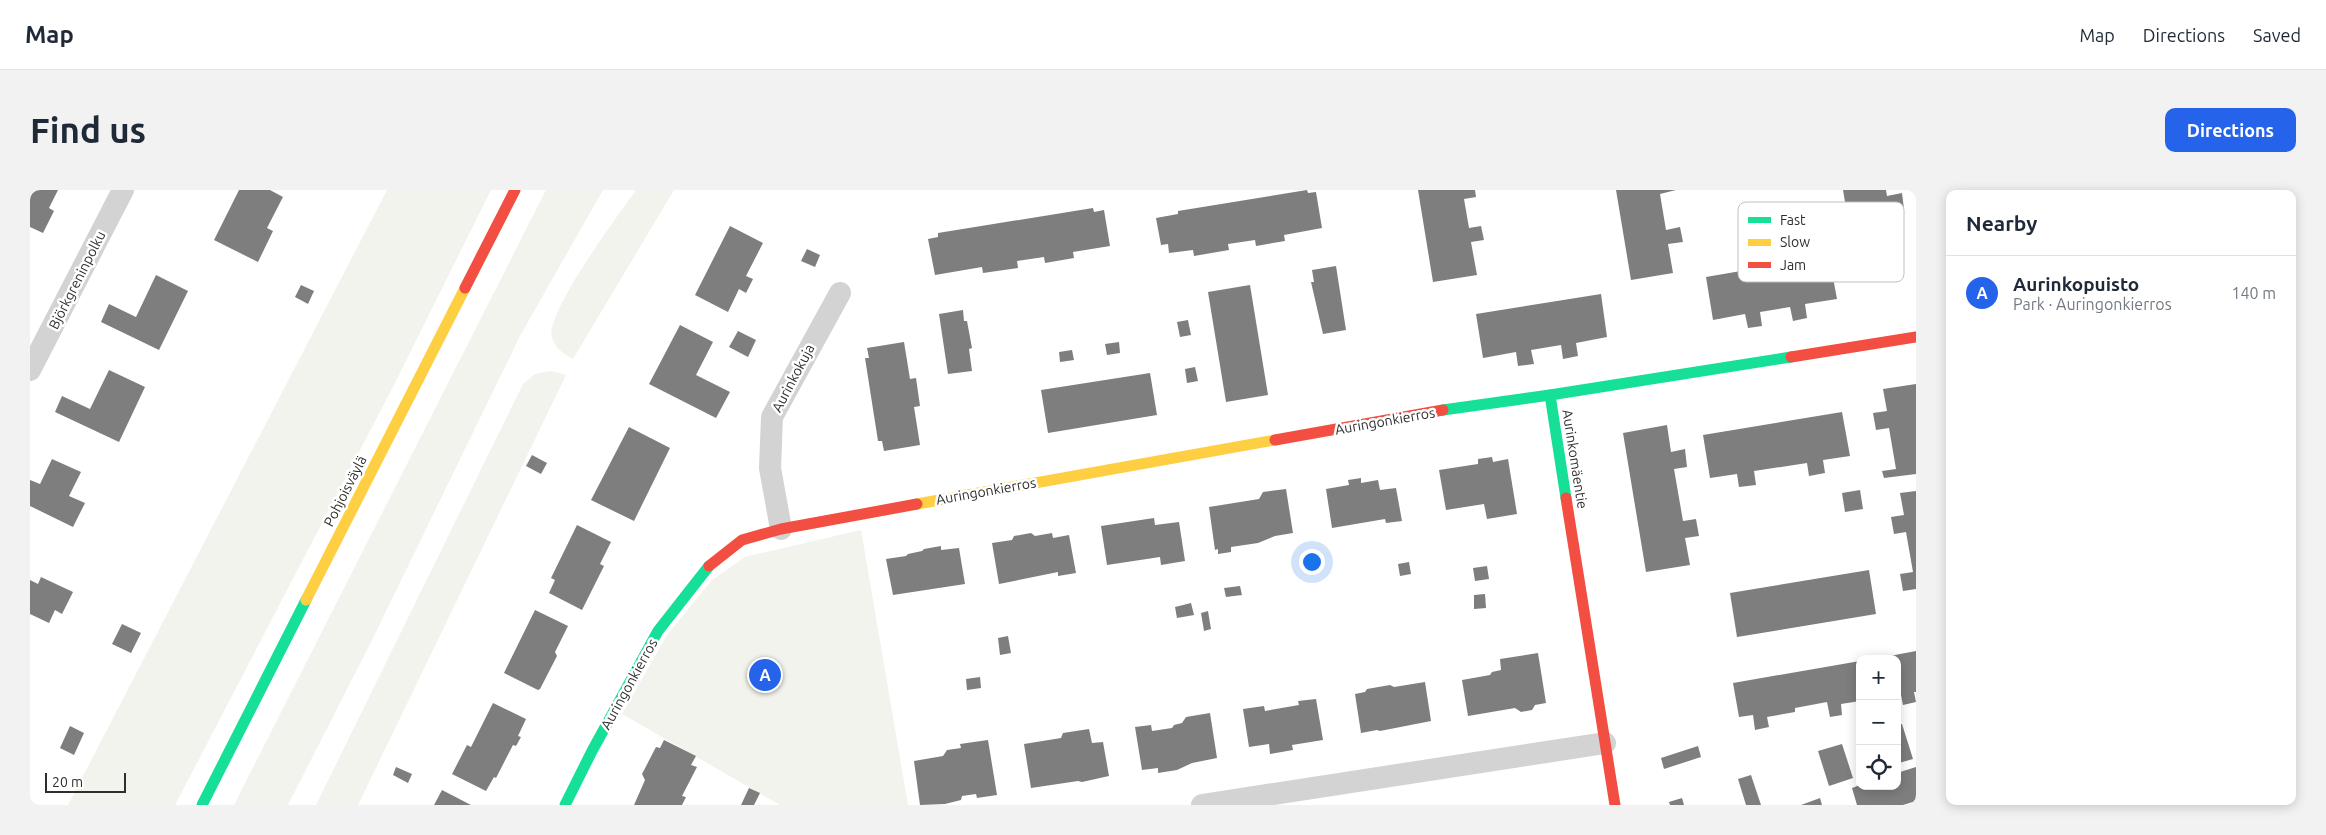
<!DOCTYPE html>
<meta charset="utf-8">
<style>
:root{--surface:#fff;--page:#f2f2f3;--text:#1f2937;--muted:#747a83;--line:#e0e1e3;--accent:#2563eb}
body{margin:0;font-family:Ubuntu,sans-serif;background:var(--page);color:var(--text)}
.controls{position:absolute;right:15px;bottom:15px;display:grid;overflow:hidden;border-radius:10px;box-shadow:0 2px 12px #0003}
.controls button{width:45px;height:45px;display:grid;place-items:center;padding:0;border:0;border-bottom:1px solid var(--line);background:var(--surface);color:var(--text);font:25px sans-serif}
.scale{position:absolute;left:15px;bottom:12px;width:81px;box-sizing:border-box;padding-left:5px;border:2px solid #2e2e2e;border-top:0;font-size:14px;line-height:18px;white-space:nowrap;color:#2e2e2e;-webkit-text-stroke:4px #fff;paint-order:stroke}
.you{position:absolute;left:1281px;top:371px;width:18px;height:18px;margin:-12px;border:4px solid #fff;border-radius:50%;background:#1a73e8;box-shadow:0 0 0 8px #1a73e833}
.badge{display:grid;place-items:center;width:32px;height:32px;border-radius:50%;background:var(--accent);color:#fff;font-size:16px;font-weight:700}
.pin{position:absolute;translate:-50% -50%;border:2px solid #fff;box-shadow:0 1px 5px #0006}
.list{margin:0;padding:0;list-style:none}
h2{display:flex;justify-content:space-between;align-items:center;height:65px;margin:0;padding:0 20px;font-size:21px}
h2 small{font-size:16px;font-weight:400;color:var(--muted)}
.list li{display:grid;grid-template-columns:32px 1fr auto;gap:15px;align-items:center;box-sizing:border-box;height:75px;padding:0 20px;border-top:1px solid var(--line)}
.list b{display:block;font-size:19px;white-space:nowrap}
.list p{margin:0;font-size:16px;white-space:nowrap;color:var(--muted)}
.list em{font-size:16px;font-style:normal;color:var(--muted)}
.icon{flex:none;width:28px;height:28px;fill:none;stroke:currentColor;stroke-width:2;stroke-linecap:round;stroke-linejoin:round}
.map{position:relative;flex:none;width:1886px;height:615px;overflow:hidden;border-radius:10px}
header{display:flex;align-items:center;gap:30px;box-sizing:border-box;height:70px;padding:0 25px;background:var(--surface);border-bottom:1px solid var(--line)}
header strong{font-size:24px}
nav{display:flex;gap:28px;margin-inline-start:auto;font-size:18px}
.intro{display:flex;align-items:center;justify-content:space-between;box-sizing:border-box;height:120px;padding:0 30px}
h1{margin:0;font-size:35px}
.button{padding:12px 22px;border-radius:10px;background:var(--accent);color:#fff;font-size:18px;font-weight:700}
main{display:flex;gap:30px;padding:0 30px}
aside{flex:1;background:var(--surface);border-radius:10px;box-shadow:0 2px 12px #0003}
.map>svg:first-child{display:block}
.green{fill:#f1f3ec}
.building{fill:#7e7e7e}
.lines{fill:none;stroke-linecap:round;stroke-linejoin:round}
.street{stroke:#d3d3d3;stroke-width:22}
.fast{stroke:#16e098;stroke-width:11}
.slow{stroke:#ffcf43;stroke-width:11}
.jam{stroke:#f24e42;stroke-width:11}
.labels{text-anchor:middle;dominant-baseline:central;stroke-width:5;stroke-linejoin:round;paint-order:stroke}
.street-label{font-size:14px;fill:#2e2e2e;stroke:#fff}
.key{fill:#fff;stroke:#c0c0c0;stroke-width:1}
.key-label{font-size:14px;fill:#2e2e2e}
</style>
<header>
<strong>Map</strong>
<nav><a>Map</a><a>Directions</a><a>Saved</a></nav>
</header>
<div class="intro"><h1>Find us</h1><a class="button">Directions</a></div>
<main>
<div class="map">
<svg width="1886" height="615" viewBox="0 0 1886 615">
<rect width="100%" height="100%" fill="#fff"/>
<g class="green">
<path d="M 357,0 L 461,0 L 364,195 L 145,615 L 38,615 Z"/>
<path d="M 516,0 L 573,0 L 490,146 L 341,452 L 258,615 L 204,615 Z"/>
<path d="M 606,0 L 644,0 L 543,169 C 534,164 526,159 522,148 C 514,124 590,23 606,0 Z"/>
<path d="M 521,181 L 536,185 L 328,615 L 286,615 L 493,194 L 505,184 Z"/>
<path d="M 831,340 L 878,615 L 750,615 L 592,524 L 637,445 L 682,390 L 715,367 Z"/>
</g>
<g class="building">
<path d="M 0,0 L 28,0 L 19,18 L 24,21 L 13,43 L 0,37 Z"/>
<path d="M 209,0 L 240,0 L 253,7 L 237,38 L 243,41 L 228,72 L 184,50 Z"/>
<path d="M 1277,0 L 1278,3 L 1286,2 L 1292,38 L 1254,45 L 1255,51 L 1226,56 L 1225,50 L 1198,54 L 1199,60 L 1164,66 L 1163,60 L 1139,63 L 1138,54 L 1131,55 L 1126,28 L 1148,24 L 1148,21 Z"/>
<path d="M 1388,0 L 1445,0 L 1446,7 L 1434,9 L 1439,38 L 1451,36 L 1454,50 L 1441,52 L 1447,85 L 1403,92 Z"/>
<path d="M 1586,0 L 1646,0 L 1630,4 L 1636,40 L 1650,37 L 1653,52 L 1638,54 L 1643,83 L 1601,90 Z"/>
<path d="M 1813,0 L 1856,0 L 1857,6 L 1872,3 L 1874,19 L 1860,21 L 1865,53 L 1823,60 Z"/>
<path d="M 1063,18 L 1064,22 L 1074,20 L 1080,56 L 1043,62 L 1044,68 L 1015,73 L 1014,67 L 987,71 L 988,78 L 953,83 L 952,77 L 905,85 L 898,49 L 908,47 L 908,43 Z"/>
<path d="M 700,36 L 733,53 L 716,86 L 723,89 L 716,103 L 709,99 L 698,122 L 665,105 Z"/>
<path d="M 777,59 L 790,65 L 785,77 L 771,71 Z"/>
<path d="M 1799,66 L 1807,109 L 1775,114 L 1777,128 L 1763,131 L 1760,117 L 1730,122 L 1732,136 L 1718,138 L 1715,124 L 1683,130 L 1676,87 Z"/>
<path d="M 1306,76 L 1316,140 L 1293,144 L 1281,92 L 1284,92 L 1282,80 Z"/>
<path d="M 126,85 L 158,101 L 129,160 L 71,132 L 79,114 L 106,127 Z"/>
<path d="M 271,95 L 284,101 L 278,114 L 265,107 Z"/>
<path d="M 1220,95 L 1238,205 L 1196,212 L 1178,102 Z"/>
<path d="M 1571,104 L 1577,147 L 1546,153 L 1548,166 L 1533,169 L 1531,155 L 1501,160 L 1504,174 L 1488,176 L 1486,162 L 1453,168 L 1446,124 Z"/>
<path d="M 933,120 L 934,131 L 937,131 L 942,158 L 939,159 L 942,181 L 918,184 L 909,124 Z"/>
<path d="M 1158,130 L 1161,145 L 1150,147 L 1147,132 Z"/>
<path d="M 650,135 L 683,152 L 666,185 L 700,202 L 686,228 L 619,194 Z"/>
<path d="M 708,141 L 726,150 L 718,167 L 699,157 Z"/>
<path d="M 874,152 L 880,189 L 886,188 L 890,216 L 884,217 L 890,255 L 854,261 L 852,251 L 848,251 L 835,168 L 839,168 L 837,158 Z"/>
<path d="M 1089,152 L 1090,163 L 1077,165 L 1075,154 Z"/>
<path d="M 1042,160 L 1044,170 L 1030,172 L 1029,162 Z"/>
<path d="M 1165,177 L 1168,191 L 1157,193 L 1155,179 Z"/>
<path d="M 79,180 L 115,197 L 89,252 L 25,222 L 32,206 L 60,219 Z"/>
<path d="M 1120,183 L 1127,225 L 1018,243 L 1011,200 Z"/>
<path d="M 1886,194 L 1886,284 L 1854,288 L 1852,281 L 1866,279 L 1859,238 L 1846,240 L 1843,223 L 1857,221 L 1853,199 Z"/>
<path d="M 1812,222 L 1820,266 L 1793,270 L 1795,283 L 1779,286 L 1777,273 L 1724,281 L 1726,295 L 1709,297 L 1707,284 L 1680,288 L 1673,245 Z"/>
<path d="M 1637,235 L 1641,262 L 1655,259 L 1657,277 L 1644,279 L 1653,331 L 1666,329 L 1669,346 L 1655,348 L 1660,375 L 1616,382 L 1593,243 Z"/>
<path d="M 599,237 L 640,258 L 604,331 L 561,310 Z"/>
<path d="M 502,265 L 517,273 L 511,284 L 496,276 Z"/>
<path d="M 1462,267 L 1463,272 L 1478,269 L 1487,324 L 1457,329 L 1454,314 L 1416,320 L 1409,280 L 1448,274 L 1448,269 Z"/>
<path d="M 22,269 L 51,282 L 39,306 L 55,313 L 43,337 L 0,316 L 0,290 L 10,294 Z"/>
<path d="M 1331,288 L 1331,293 L 1348,290 L 1350,300 L 1366,298 L 1372,331 L 1356,333 L 1355,329 L 1302,338 L 1296,299 L 1319,295 L 1318,290 Z"/>
<path d="M 1256,299 L 1263,343 L 1245,346 L 1228,353 L 1201,357 L 1201,362 L 1188,364 L 1188,359 L 1185,360 L 1179,317 L 1229,309 L 1233,302 Z"/>
<path d="M 1830,300 L 1833,319 L 1815,322 L 1812,303 Z"/>
<path d="M 1886,301 L 1886,399 L 1873,401 L 1870,384 L 1883,382 L 1876,342 L 1864,344 L 1861,327 L 1874,325 L 1870,303 Z"/>
<path d="M 1124,328 L 1125,335 L 1149,332 L 1155,371 L 1131,375 L 1130,367 L 1077,375 L 1071,336 Z"/>
<path d="M 547,335 L 581,352 L 570,374 L 574,376 L 552,420 L 519,403 L 525,390 L 521,388 Z"/>
<path d="M 1001,343 L 1005,346 L 1022,343 L 1023,348 L 1039,345 L 1046,383 L 1028,386 L 1028,382 L 969,394 L 962,353 L 982,350 L 984,346 Z"/>
<path d="M 911,356 L 911,360 L 929,358 L 935,394 L 863,405 L 856,369 L 876,366 L 878,364 L 892,361 L 894,359 Z"/>
<path d="M 1379,372 L 1381,384 L 1370,386 L 1368,374 Z"/>
<path d="M 1457,376 L 1459,389 L 1445,391 L 1443,378 Z"/>
<path d="M 1839,380 L 1846,424 L 1707,447 L 1700,403 Z"/>
<path d="M 11,387 L 43,402 L 32,424 L 25,420 L 19,433 L 0,424 L 0,390 L 8,394 Z"/>
<path d="M 1210,396 L 1212,405 L 1196,407 L 1194,398 Z"/>
<path d="M 1455,404 L 1456,418 L 1444,419 L 1444,405 Z"/>
<path d="M 1161,413 L 1164,425 L 1147,428 L 1145,417 Z"/>
<path d="M 505,420 L 538,436 L 525,462 L 527,466 L 510,499 L 508,500 L 474,483 Z"/>
<path d="M 1178,421 L 1181,439 L 1174,441 L 1171,423 Z"/>
<path d="M 92,434 L 111,443 L 101,463 L 82,454 Z"/>
<path d="M 978,446 L 981,463 L 970,465 L 968,448 Z"/>
<path d="M 1886,461 L 1886,502 L 1884,502 L 1886,512 L 1873,515 L 1870,500 L 1867,500 L 1867,469 L 1849,468 Z"/>
<path d="M 1508,463 L 1516,513 L 1505,515 L 1502,520 L 1491,522 L 1485,518 L 1438,526 L 1432,490 L 1460,485 L 1462,482 L 1471,480 L 1470,469 Z"/>
<path d="M 1830,471 L 1830,511 L 1811,514 L 1812,525 L 1800,527 L 1797,512 L 1765,518 L 1765,522 L 1737,527 L 1739,537 L 1725,540 L 1723,525 L 1709,527 L 1703,493 Z"/>
<path d="M 950,487 L 951,498 L 937,500 L 936,489 Z"/>
<path d="M 1395,492 L 1401,531 L 1350,541 L 1347,540 L 1331,543 L 1325,504 L 1335,502 L 1337,499 L 1360,495 L 1364,497 Z"/>
<path d="M 1286,509 L 1293,550 L 1262,555 L 1263,560 L 1240,564 L 1239,554 L 1219,557 L 1213,519 L 1234,516 L 1235,521 L 1269,515 L 1268,511 Z"/>
<path d="M 463,513 L 496,529 L 488,546 L 491,547 L 486,556 L 483,555 L 466,588 L 464,587 L 456,601 L 422,584 L 437,555 L 441,557 Z"/>
<path d="M 1180,523 L 1187,568 L 1162,573 L 1147,580 L 1128,583 L 1128,578 L 1112,580 L 1105,537 L 1121,535 L 1122,541 L 1142,538 L 1144,535 L 1152,533 L 1156,527 Z"/>
<path d="M 1872,534 L 1883,569 L 1869,573 L 1867,535 Z"/>
<path d="M 40,536 L 54,543 L 44,565 L 30,558 Z"/>
<path d="M 1059,539 L 1062,553 L 1073,552 L 1079,586 L 1052,592 L 1048,591 L 1001,598 L 994,554 L 1031,548 L 1033,543 Z"/>
<path d="M 634,550 L 666,566 L 661,575 L 667,577 L 652,606 L 656,607 L 652,615 L 604,615 L 615,590 L 612,584 L 626,557 L 630,558 Z"/>
<path d="M 958,550 L 967,605 L 947,608 L 946,604 L 932,606 L 931,610 L 915,614 L 890,615 L 884,571 L 913,566 L 917,560 L 931,558 L 930,554 Z"/>
<path d="M 1812,554 L 1823,588 L 1799,596 L 1788,561 Z"/>
<path d="M 1668,556 L 1671,567 L 1634,579 L 1631,568 Z"/>
<path d="M 366,577 L 382,584 L 378,593 L 363,585 Z"/>
<path d="M 1886,577 L 1886,611 L 1873,615 L 1827,615 L 1822,598 L 1830,595 L 1867,596 L 1867,583 Z"/>
<path d="M 1721,585 L 1731,615 L 1716,615 L 1708,589 Z"/>
<path d="M 719,598 L 730,603 L 724,615 L 711,615 Z"/>
<path d="M 412,600 L 441,615 L 404,615 Z"/>
<path d="M 1652,608 L 1654,615 L 1640,615 L 1639,612 Z"/>
<path d="M 1790,608 L 1792,615 L 1771,615 Z"/>
</g>
<g class="lines">
<g class="street">
<path d="M 0,180 L 93,0"/>
<path d="M 751,339 L 740,278 L 742,227 L 810,103"/>
<path d="M 1172,615 L 1575,553"/>
</g>
<g class="fast">
<path d="M 1413,220 L 1520,205"/>
<path d="M 1536,308 L 1520,205 L 1761,167"/>
<path d="M 172,615 L 276,410"/>
<path d="M 535,615 L 562,561 L 628,441 L 679,376"/>
</g>
<g class="slow">
<path d="M 887,314 L 1245,250"/>
<path d="M 276,410 L 435,98"/>
</g>
<g class="jam">
<path d="M 435,98 L 485,0"/>
<path d="M 1761,167 L 1886,147"/>
<path d="M 1245,250 L 1413,220"/>
<path d="M 1536,308 L 1585,615"/>
<path d="M 679,376 L 712,350 L 751,339 L 887,314"/>
</g>
</g>
<g class="labels">
<g class="street-label">
<text transform="translate(47 90) rotate(-63)">Björkgreninpolku</text>
<text transform="translate(763 188) rotate(-62)">Aurinkokuja</text>
<text transform="translate(1355 231) rotate(-10)">Auringonkierros</text>
<text transform="translate(1545 269) rotate(81)">Aurinkomäentie</text>
<text transform="translate(315 301) rotate(-63)">Pohjoisväylä</text>
<text transform="translate(956 301) rotate(-10)">Auringonkierros</text>
<text transform="translate(599 494) rotate(-61)">Auringonkierros</text>
</g>
</g>
<rect x="1708" y="12" width="166" height="80" rx="8" class="key"/>
<rect x="1718" y="27" width="23" height="6" fill="#16e098"/>
<rect x="1718" y="49" width="23" height="7" fill="#ffcf43"/>
<rect x="1718" y="72" width="23" height="6" fill="#f24e42"/>
<g class="key-label">
<text x="1750" y="35">Fast</text>
<text x="1750" y="57">Slow</text>
<text x="1750" y="80">Jam</text>
</g>
</svg>
<div class="controls">
<button>+</button>
<button>−</button>
<button><svg class="icon" aria-label="locate" viewBox="0 0 24 24"><circle cx="12" cy="12" r="6"/><path d="M12 2v4M12 18v4M2 12h4M18 12h4"/></svg></button>
</div>
<div class="scale">20 m</div>
<div class="you"></div>
<div class="pin badge" style="left:735px;top:485px">A</div>
</div>
<aside>
<h2>Nearby<small></small></h2>
<ul class="list">
<li><span class="badge">A</span><div><b>Aurinkopuisto</b><p>Park · Auringonkierros</p></div><em>140 m</em></li>
</ul>
</aside>
</main>
